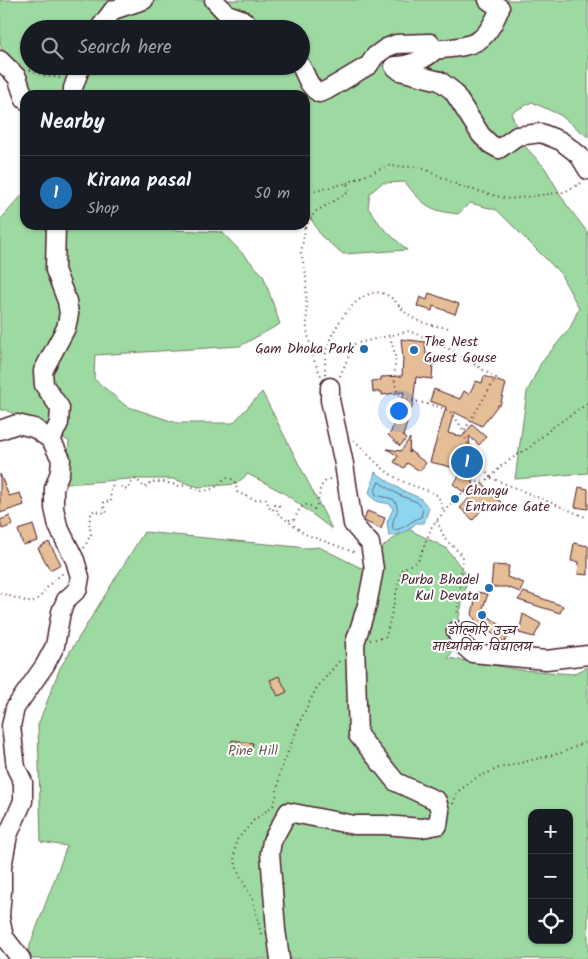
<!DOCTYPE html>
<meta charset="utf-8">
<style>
:root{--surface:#171b24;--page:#20242c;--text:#f1f3f6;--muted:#9ea1a6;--line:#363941;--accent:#1f6fb2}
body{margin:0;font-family:Kalam,"Playpen Sans Deva",sans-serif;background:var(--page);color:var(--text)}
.controls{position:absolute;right:15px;bottom:15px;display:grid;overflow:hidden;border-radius:10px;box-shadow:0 1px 4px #0004}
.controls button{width:45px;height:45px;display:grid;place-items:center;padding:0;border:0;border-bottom:1px solid var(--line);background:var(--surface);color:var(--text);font:25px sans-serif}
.you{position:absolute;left:398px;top:410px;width:18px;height:18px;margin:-12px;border:4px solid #fff;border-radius:50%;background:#1a73e8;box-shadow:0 0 0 8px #1a73e833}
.badge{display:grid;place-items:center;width:32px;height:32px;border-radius:50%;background:var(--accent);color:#fff;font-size:16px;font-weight:700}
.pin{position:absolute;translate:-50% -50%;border:2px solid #fff;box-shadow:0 1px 5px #0006}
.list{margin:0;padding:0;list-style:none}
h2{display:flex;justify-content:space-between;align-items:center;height:65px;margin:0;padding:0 20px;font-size:21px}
h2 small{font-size:16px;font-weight:400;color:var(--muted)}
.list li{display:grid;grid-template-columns:32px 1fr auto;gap:15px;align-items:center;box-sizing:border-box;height:75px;padding:0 20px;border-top:1px solid var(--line)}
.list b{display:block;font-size:19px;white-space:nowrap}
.list p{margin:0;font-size:16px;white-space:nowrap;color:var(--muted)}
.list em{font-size:16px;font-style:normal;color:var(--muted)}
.icon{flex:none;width:28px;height:28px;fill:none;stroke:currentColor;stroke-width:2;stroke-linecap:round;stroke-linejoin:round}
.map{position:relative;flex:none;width:588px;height:959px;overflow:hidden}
.search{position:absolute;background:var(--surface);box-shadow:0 1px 4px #0004;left:20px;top:20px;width:290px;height:55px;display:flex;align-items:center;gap:12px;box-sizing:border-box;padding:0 18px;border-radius:28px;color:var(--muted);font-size:19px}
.panel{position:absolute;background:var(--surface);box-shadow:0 1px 4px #0004;left:20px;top:90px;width:290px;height:140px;border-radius:15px}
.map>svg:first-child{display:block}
.green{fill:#9ddaa1;stroke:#747c66;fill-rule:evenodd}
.water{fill:#8ed5f0;stroke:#738ca1}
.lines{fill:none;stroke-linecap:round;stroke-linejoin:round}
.shore{stroke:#65687a;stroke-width:1}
.building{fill:#e5bd96;stroke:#4a1f2b}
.minor-casing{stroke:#4a1f2b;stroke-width:21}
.path{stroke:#4a1f2b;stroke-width:2;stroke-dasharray:1 4;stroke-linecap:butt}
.minor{stroke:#fff;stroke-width:18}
.poi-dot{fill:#1f6fb2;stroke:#fff;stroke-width:2}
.labels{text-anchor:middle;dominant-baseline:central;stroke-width:4;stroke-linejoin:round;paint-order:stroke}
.poi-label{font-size:14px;fill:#4a1f2b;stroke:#fff;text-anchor:start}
.park-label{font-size:14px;fill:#63574e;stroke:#fff}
</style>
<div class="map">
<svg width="588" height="959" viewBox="0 0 588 959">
<rect width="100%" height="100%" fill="#fff"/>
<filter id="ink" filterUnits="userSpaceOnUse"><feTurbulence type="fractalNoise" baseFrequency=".02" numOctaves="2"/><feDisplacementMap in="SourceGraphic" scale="10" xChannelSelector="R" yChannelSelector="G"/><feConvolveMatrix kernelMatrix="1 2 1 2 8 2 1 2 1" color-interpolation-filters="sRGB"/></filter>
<g filter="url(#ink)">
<g class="green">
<path d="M 0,0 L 588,0 L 588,137 L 560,115 L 532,102 L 511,113 L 522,143 L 545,168 L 566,204 L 588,233 L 588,473 L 515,479 L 527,392 L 541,363 L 570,328 L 579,308 L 560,273 L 497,210 L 470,203 L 458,214 C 429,211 422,204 405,182 L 382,183 L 370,193 L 368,208 L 382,227 L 407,250 L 343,254 L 321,236 L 305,208 L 305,95 L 25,95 L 17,77 L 2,51 L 0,42 ZM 29,29 L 301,29 L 301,66 L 29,66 Z"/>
<path d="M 23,194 L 25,194 L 25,225 L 173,225 L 174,230 L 222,232 L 263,275 L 280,324 L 240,346 L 95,355 L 94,379 L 126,406 L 177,423 L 233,423 L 262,392 L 332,529 L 284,493 L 248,474 L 236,484 L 199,487 L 173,479 L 129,479 L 67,484 L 69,441 L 6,410 L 0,410 L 0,220 Z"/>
<path d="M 408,529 L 446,548 L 468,576 L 456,631 L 459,642 L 448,658 L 522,670 L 573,674 L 588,667 L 588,959 L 32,959 L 28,951 L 67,846 L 41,842 L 38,725 L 60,668 L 144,532 L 308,548 L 319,547 L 361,568 L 387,543 ZM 532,813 L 569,813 L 569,940 L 532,940 Z"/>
</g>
<path class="water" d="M 375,472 L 401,490 L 420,498 L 429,508 L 424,523 L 416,523 C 409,532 399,535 389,536 L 387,522 L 393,509 L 390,504 C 381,502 374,503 369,493 Z"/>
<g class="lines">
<path class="shore" d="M 379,482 L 399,495 L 417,502 L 423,509 L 421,517 C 411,520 404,530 393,530 C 390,515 404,513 393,499 L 376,495 L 375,492 Z"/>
</g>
<g class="building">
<path d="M 429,293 L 459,304 L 455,314 L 433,306 L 432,311 L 417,306 L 420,297 L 427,300 Z"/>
<path d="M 401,339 L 425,342 L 427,364 L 433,364 L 432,379 L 416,377 L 413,404 L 403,436 L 406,439 L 400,446 L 388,435 L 391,432 L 404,392 L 382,395 L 382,392 L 373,392 L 372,381 L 381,380 L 381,377 L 402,376 L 403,359 Z"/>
<path d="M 484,376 L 506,384 L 500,405 L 498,405 L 482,426 L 454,412 L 448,433 L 462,437 L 472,425 L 486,437 L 479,445 L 469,436 L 474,493 L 482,483 L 494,494 L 493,496 L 501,502 L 495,510 L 487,503 L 473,520 L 460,508 L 470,497 L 453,484 L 464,470 L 430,462 L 446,407 L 430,401 L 434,389 L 460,399 L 464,391 L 469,394 L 476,381 L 482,383 Z"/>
<path d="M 410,438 L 409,453 L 410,451 L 426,463 L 420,471 L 407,463 L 404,468 L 394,462 L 398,456 L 387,449 L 401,451 Z"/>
<path d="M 0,474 L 9,496 L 20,493 L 24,505 L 0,513 Z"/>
<path d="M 579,487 L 588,489 L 588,509 L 575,507 Z"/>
<path d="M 367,511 L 385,518 L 381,529 L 364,521 Z"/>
<path d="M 10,516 L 13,525 L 2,529 L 0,520 Z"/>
<path d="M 33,525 L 38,541 L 23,545 L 18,530 Z"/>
<path d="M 49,542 L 61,564 L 50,570 L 38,548 Z"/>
<path d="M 574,543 L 588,546 L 588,575 L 578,574 L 579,562 L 571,561 Z"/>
<path d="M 493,565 L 509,566 L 507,577 L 524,583 L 520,592 L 507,587 L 491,587 Z"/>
<path d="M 477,592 L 488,594 L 482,611 L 511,634 L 504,642 L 476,622 L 472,614 Z"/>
<path d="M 524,592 L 563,606 L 560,613 L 518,600 Z"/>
<path d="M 523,614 L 541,624 L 534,637 L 519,633 Z"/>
<path d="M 279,676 L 287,692 L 278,696 L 270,680 Z"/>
<path d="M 232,740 L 253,743 L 250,756 L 230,753 Z"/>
</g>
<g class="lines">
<g class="minor-casing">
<g id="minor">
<path d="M 214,0 L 227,14 L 241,19 L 254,29"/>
<path d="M 99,29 L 113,10 L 144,0"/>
<path d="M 435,50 C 474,45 484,47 500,8 L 488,0"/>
<path d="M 0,60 L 17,77 L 25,100"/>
<path d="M 301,66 C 307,77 308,86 319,93 L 327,90 L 369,65 L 375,56 L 386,48 L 396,44 L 430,43 L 435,50 C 425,60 409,66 394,66 L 400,71 L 440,81 L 453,91 L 481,135 L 490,144 L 499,149 L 517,136 L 541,133 L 561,141 L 579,155 L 588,170"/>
<path d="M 73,95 L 73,88 L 81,66"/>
<path d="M 0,430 L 17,424 L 34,428 L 51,440 L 61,459 L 60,472 L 54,488 L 54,508 L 58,526 L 75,560 L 80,577 L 78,589 L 66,600 L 61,612 L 55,646 L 45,665 L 15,708 L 11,726 L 16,768 L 23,782 L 23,801 L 8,835 L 2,867 L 2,891 L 0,916"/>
<path d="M 51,440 L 59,423 L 60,408 L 44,385 L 43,371 L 66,328 L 69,314 L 67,301 L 55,270 L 56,225"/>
<path d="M 456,631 L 462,644 L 472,653 L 546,660 L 588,655"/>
<path d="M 0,918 L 4,937 L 21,959"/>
<path d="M 280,959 L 276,930 L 270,853 L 272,841 L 288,812 L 354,825 L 384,825 L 422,828 L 438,825 L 440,811 L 437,801 L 396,782 L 358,735 L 355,643 L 367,605 L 374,569 L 370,543 L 364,537 L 353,524 L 344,464 L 330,400 L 330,387"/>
</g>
</g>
<g class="path">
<path d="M 30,70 L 46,76 L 62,78"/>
<path d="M 347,183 L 388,166 L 420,167 L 462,187 L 509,199 L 564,192 L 581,183"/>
<path d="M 300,225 L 305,229 L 301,253 L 306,274 L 307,330 L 313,358 L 321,376"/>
<path d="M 305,228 L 315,212 L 349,192 L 347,183 L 312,192 L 305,187"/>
<path d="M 390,336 C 391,342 394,349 395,356 C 396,370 391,387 402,398 L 440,407 L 452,413 L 464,431"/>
<path d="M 325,374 C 325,367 325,359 326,351 C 331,330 359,284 385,294 C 394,298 399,306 405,312 C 416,323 434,326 449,328"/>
<path d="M 340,376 L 354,344 L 409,331 L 440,344 L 463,357 L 496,378 L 464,431 L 466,441 L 491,478"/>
<path d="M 354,440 C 369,455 383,472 402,481 C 413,487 427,489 438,496 L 444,512"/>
<path d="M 491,478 L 588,518"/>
<path d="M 289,520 L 294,520 L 300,508 L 308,504 L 314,509 C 323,499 314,484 332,478"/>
<path d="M 437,521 L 445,539 L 463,556 L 457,616"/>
<path d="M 84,548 L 91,534 L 89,522 L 92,511 L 107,513 L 104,507 L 104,501 L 111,502 L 110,490 L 113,485 L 121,487 L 127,490 L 132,482 L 136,479 L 145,488 L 151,482 L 165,482 L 179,486 L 189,485 L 200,491 L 210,490 L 216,487 L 225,478 L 231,478 L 236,484 L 237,492 L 254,500 L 266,499 L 270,509 L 273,510 L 274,505 L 277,504 L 279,506 L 276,512 L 305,534 L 356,553"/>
<path d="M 0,593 L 32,603 L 40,597 L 50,584 L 64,572"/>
<path d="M 370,640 L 386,637 L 402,569 L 418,561 L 432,526 L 455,499 L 476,483 L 491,478 L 502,465 L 530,447 L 553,427 L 588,403"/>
<path d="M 453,804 L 457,792 L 476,778 L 499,768 L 561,753 L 588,741"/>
<path d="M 261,934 L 253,900 L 239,874 L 234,858 L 236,841 L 254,820 L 273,806 L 276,798 L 280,772 L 301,719 L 316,689 L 340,660"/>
</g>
<use href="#minor" class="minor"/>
</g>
</g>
<g class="poi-dot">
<circle cx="364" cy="349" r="5"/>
<circle cx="414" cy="350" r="5"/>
<circle cx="455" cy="499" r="5"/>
<circle cx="489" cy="588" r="5"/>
<circle cx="482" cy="615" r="5"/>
</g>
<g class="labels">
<g class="poi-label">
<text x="424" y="342">The Nest<tspan x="424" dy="16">Guest Gouse</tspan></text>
<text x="354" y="349" text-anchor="end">Gam Dhoka Park</text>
<text x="465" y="491">Changu<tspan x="465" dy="16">Entrance Gate</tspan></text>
<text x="479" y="580" text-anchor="end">Purba Bhadel<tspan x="479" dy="16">Kul Devata</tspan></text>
<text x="482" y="631" text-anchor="middle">डोल्गिरि उच्च<tspan x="482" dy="16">माध्यमिक विद्यालय</tspan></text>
</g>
<g class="park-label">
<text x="253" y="751">Pine Hill</text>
</g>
</g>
</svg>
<div class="controls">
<button>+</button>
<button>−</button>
<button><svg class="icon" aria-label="locate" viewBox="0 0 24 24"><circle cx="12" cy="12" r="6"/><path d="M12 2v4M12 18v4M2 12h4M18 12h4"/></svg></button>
</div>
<div class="you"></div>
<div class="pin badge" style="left:467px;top:462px">1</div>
<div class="search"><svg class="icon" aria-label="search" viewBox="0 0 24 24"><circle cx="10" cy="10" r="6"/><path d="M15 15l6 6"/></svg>Search here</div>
<section class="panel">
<h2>Nearby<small></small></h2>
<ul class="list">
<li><span class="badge">1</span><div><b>Kirana pasal</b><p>Shop</p></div><em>50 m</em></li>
</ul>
</section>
</div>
